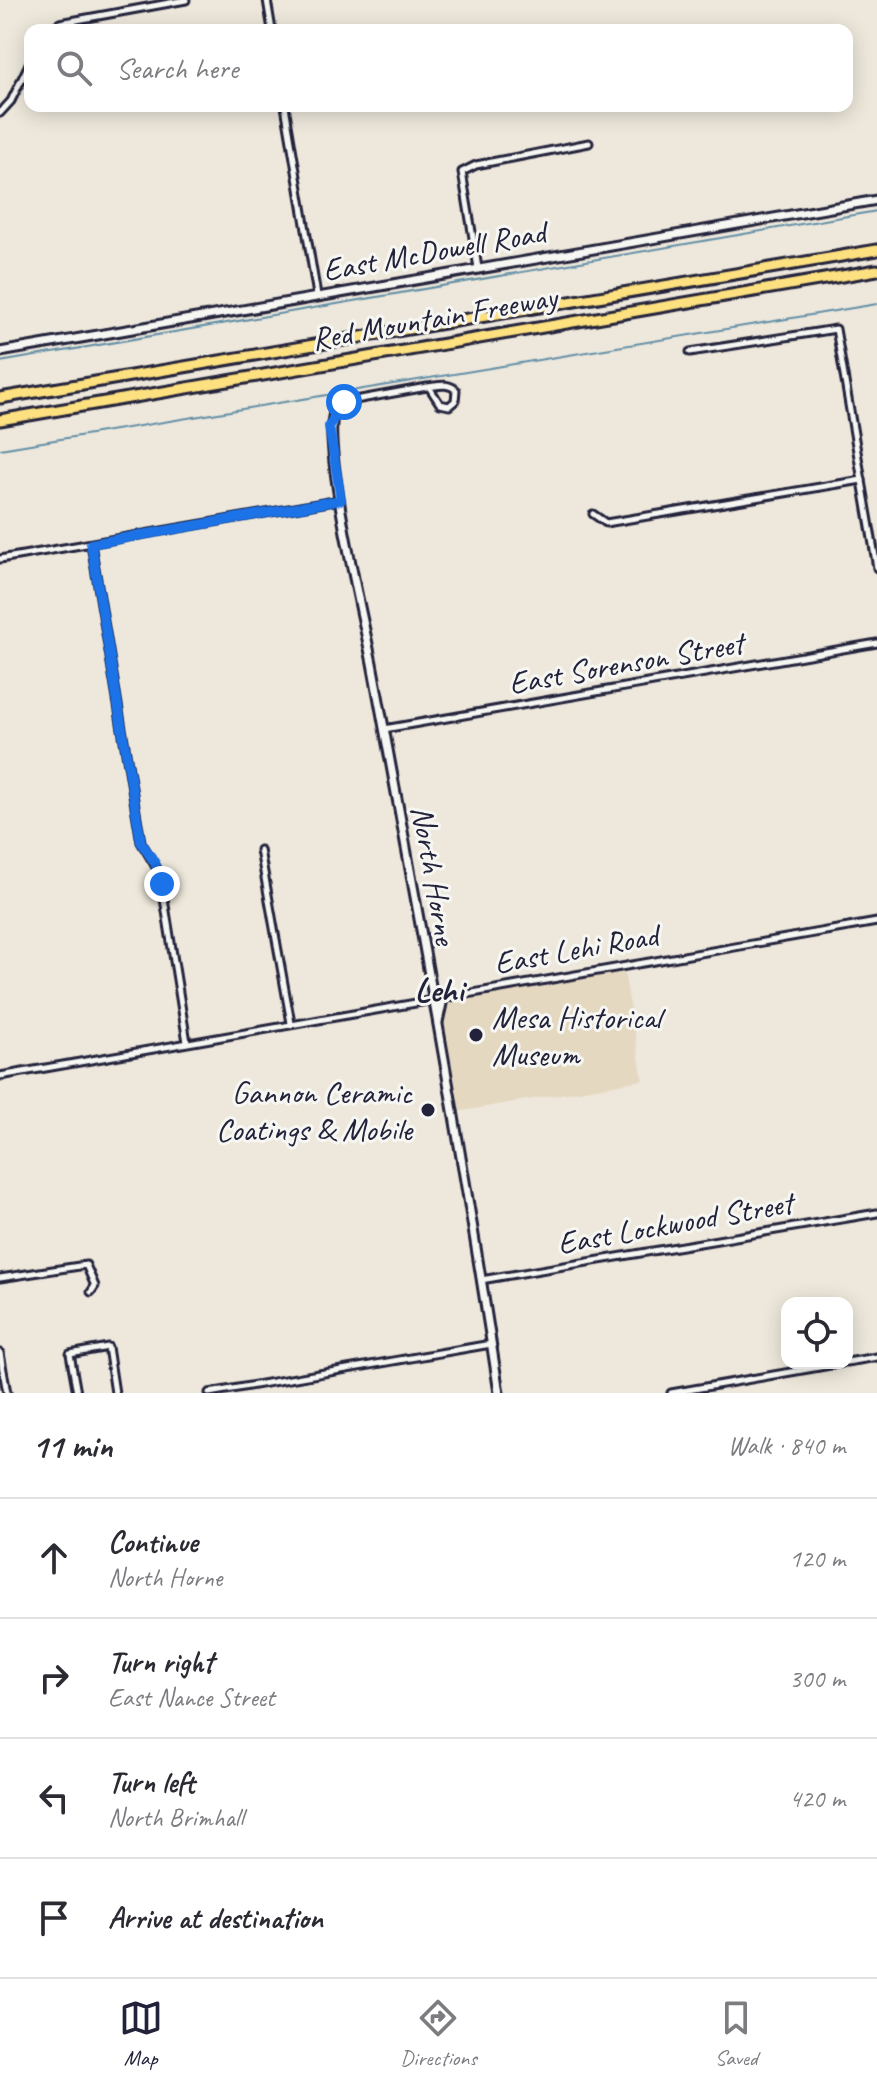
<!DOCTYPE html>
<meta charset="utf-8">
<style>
:root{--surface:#fff;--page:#f7f7f7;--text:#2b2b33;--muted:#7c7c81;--line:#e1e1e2;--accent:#22223b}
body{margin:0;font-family:Caveat,sans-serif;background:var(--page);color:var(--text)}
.controls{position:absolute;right:24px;bottom:24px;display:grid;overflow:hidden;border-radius:16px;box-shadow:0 4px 20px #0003}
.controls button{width:72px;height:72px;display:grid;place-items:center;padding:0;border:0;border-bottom:2px solid var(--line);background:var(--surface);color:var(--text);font:40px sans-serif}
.stop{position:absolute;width:24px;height:24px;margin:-18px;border:6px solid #1a73e8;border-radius:50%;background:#fff}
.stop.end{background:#1a73e8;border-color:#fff;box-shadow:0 2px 8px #0008}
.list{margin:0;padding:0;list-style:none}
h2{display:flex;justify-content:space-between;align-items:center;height:104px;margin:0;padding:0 32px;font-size:34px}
h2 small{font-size:26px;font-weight:400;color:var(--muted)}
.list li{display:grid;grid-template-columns:52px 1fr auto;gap:24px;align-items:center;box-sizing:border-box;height:120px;padding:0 32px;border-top:2px solid var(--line)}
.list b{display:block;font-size:30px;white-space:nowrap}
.list p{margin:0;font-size:26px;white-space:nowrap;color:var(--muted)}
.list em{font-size:26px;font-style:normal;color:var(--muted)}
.icon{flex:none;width:44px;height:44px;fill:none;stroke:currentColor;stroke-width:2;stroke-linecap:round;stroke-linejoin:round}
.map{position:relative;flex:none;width:877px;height:1393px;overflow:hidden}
.search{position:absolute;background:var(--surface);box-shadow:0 4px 20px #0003;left:24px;right:24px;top:24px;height:88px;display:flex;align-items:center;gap:20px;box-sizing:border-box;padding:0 28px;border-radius:16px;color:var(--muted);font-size:30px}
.sheet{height:584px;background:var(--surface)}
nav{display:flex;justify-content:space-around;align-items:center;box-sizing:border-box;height:112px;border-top:2px solid var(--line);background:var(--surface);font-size:22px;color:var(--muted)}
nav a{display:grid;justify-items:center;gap:4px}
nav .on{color:var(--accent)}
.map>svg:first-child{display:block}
.built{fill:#e5d8c1}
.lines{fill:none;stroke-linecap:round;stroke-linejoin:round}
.stream{stroke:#628ea6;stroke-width:2}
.street-casing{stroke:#22223b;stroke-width:11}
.secondary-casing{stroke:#22223b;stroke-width:13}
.highway-casing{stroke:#22223b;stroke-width:15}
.street{stroke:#f6f6f2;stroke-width:5}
.secondary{stroke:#f6f6f2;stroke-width:7}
.highway{stroke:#fde080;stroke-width:9}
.route{stroke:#1a73e8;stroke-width:10}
.poi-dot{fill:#22223b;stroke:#f6f6f2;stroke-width:3}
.labels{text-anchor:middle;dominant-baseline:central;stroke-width:6;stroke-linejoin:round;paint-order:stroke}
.street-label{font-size:32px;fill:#22223b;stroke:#f6f6f2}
.poi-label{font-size:32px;fill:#22223b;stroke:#f6f6f2;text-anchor:start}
.neighbourhood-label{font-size:34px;font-weight:bold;fill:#22223b;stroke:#f6f6f2}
</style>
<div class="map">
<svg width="877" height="1393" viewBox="0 0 877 1393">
<rect width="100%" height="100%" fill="#eee8dc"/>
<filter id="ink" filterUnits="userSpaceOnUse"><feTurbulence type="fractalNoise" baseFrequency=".0125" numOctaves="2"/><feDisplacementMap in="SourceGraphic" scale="16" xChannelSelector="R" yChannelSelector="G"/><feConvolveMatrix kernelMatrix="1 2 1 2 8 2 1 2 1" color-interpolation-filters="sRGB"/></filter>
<g filter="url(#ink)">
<path class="built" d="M 623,965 L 643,1080 L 451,1113 L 432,998 Z"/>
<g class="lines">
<g class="stream">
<path d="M 0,362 L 877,211"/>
<path d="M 0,449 L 877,304"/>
</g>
<g class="street-casing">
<g id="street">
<path d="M 267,0 L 272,30"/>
<path d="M 48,30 L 60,23 L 186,0"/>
<path d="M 285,106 L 317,295"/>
<path d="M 0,113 L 11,101 L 30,62"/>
<path d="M 478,268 L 462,172 L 476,165 L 589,143"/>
<path d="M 690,352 L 836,329 L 877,568"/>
<path d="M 334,413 L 344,402 L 427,387 C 437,386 448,382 456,390 L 455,401 L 449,406 L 440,404 L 429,387"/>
<path d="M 593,514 L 606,523 L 862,480"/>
<path d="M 91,544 L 141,842 L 160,874 L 187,1042"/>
<path d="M 0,559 L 340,500"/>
<path d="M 384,729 L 877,643"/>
<path d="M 260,850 L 291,1023"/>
<path d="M 0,1076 L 877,922"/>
<path d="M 0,1278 L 86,1265 L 95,1286 L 91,1292"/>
<path d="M 481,1280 L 877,1213"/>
<path d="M 0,1353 L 7,1393"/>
<path d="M 847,1362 L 877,1357"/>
<path d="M 77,1393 L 70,1354 L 108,1347 L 115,1393"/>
<path d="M 209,1393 L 491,1344"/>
<path d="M 671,1393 L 842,1363"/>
</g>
</g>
<g class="secondary-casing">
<g id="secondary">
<path d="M 0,352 L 877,200"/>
<path d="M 334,413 C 322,446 363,618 372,663 C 417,906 462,1149 499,1393"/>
<path d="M 438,1022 L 443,999 L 450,995"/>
</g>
</g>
<g class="highway-casing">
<g id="highway">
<path d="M 0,398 L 877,250"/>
<path d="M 0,420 L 877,270"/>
</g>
</g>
<use href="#street" class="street"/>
<use href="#secondary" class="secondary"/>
<use href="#highway" class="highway"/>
</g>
</g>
<g class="lines" filter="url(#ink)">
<path class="route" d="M 162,884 L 155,863 L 141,842 L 91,544 L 341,500 L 329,426 L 344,402"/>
</g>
<g class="poi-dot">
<circle cx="476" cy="1035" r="8"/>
<circle cx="428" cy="1110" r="8"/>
</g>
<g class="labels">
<g class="street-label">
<text transform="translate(434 251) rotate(-10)">East McDowell Road</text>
<text transform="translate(434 318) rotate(-10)">Red Mountain Freeway</text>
<text transform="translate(626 663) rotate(-10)">East Sorenson Street</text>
<text transform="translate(434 875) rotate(80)">North Horne</text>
<text transform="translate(576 949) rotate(-10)">East Lehi Road</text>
<text transform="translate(675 1223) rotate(-10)">East Lockwood Street</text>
</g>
<g class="poi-label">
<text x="492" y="1017">Mesa Historical<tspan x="492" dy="37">Museum</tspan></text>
<text x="412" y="1092" text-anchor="end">Gannon Ceramic<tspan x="412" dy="37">Coatings &amp; Mobile</tspan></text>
</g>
<g class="neighbourhood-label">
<text x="439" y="989">Lehi</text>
</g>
</g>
</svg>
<div class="controls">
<button><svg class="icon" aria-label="locate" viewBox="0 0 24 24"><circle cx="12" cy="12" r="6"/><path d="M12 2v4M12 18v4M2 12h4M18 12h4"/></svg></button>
</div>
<div class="stop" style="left:344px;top:402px"></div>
<div class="stop end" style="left:162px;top:884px"></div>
<div class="search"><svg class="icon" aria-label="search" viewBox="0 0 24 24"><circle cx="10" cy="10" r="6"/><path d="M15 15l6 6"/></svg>Search here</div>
</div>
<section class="sheet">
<h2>11 min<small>Walk · 840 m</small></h2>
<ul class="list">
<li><svg class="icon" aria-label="ahead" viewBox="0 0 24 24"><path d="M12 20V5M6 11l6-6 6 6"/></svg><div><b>Continue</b><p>North Horne</p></div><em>120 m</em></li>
<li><svg class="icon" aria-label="right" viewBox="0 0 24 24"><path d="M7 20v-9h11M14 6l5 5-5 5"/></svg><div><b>Turn right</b><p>East Nance Street</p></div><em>300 m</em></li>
<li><svg class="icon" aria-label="left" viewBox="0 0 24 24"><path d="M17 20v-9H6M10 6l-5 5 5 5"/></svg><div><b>Turn left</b><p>North Brimhall</p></div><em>420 m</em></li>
<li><svg class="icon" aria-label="arrive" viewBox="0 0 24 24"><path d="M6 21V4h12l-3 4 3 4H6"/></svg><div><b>Arrive at destination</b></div></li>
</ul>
</section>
<nav>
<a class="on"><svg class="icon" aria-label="map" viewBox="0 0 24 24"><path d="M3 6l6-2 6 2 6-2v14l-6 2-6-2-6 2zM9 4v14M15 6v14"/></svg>Map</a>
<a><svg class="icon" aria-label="directions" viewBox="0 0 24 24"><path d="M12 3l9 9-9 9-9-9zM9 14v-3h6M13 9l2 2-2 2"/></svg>Directions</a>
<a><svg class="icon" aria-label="saved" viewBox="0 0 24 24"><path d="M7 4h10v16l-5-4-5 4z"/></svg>Saved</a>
</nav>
